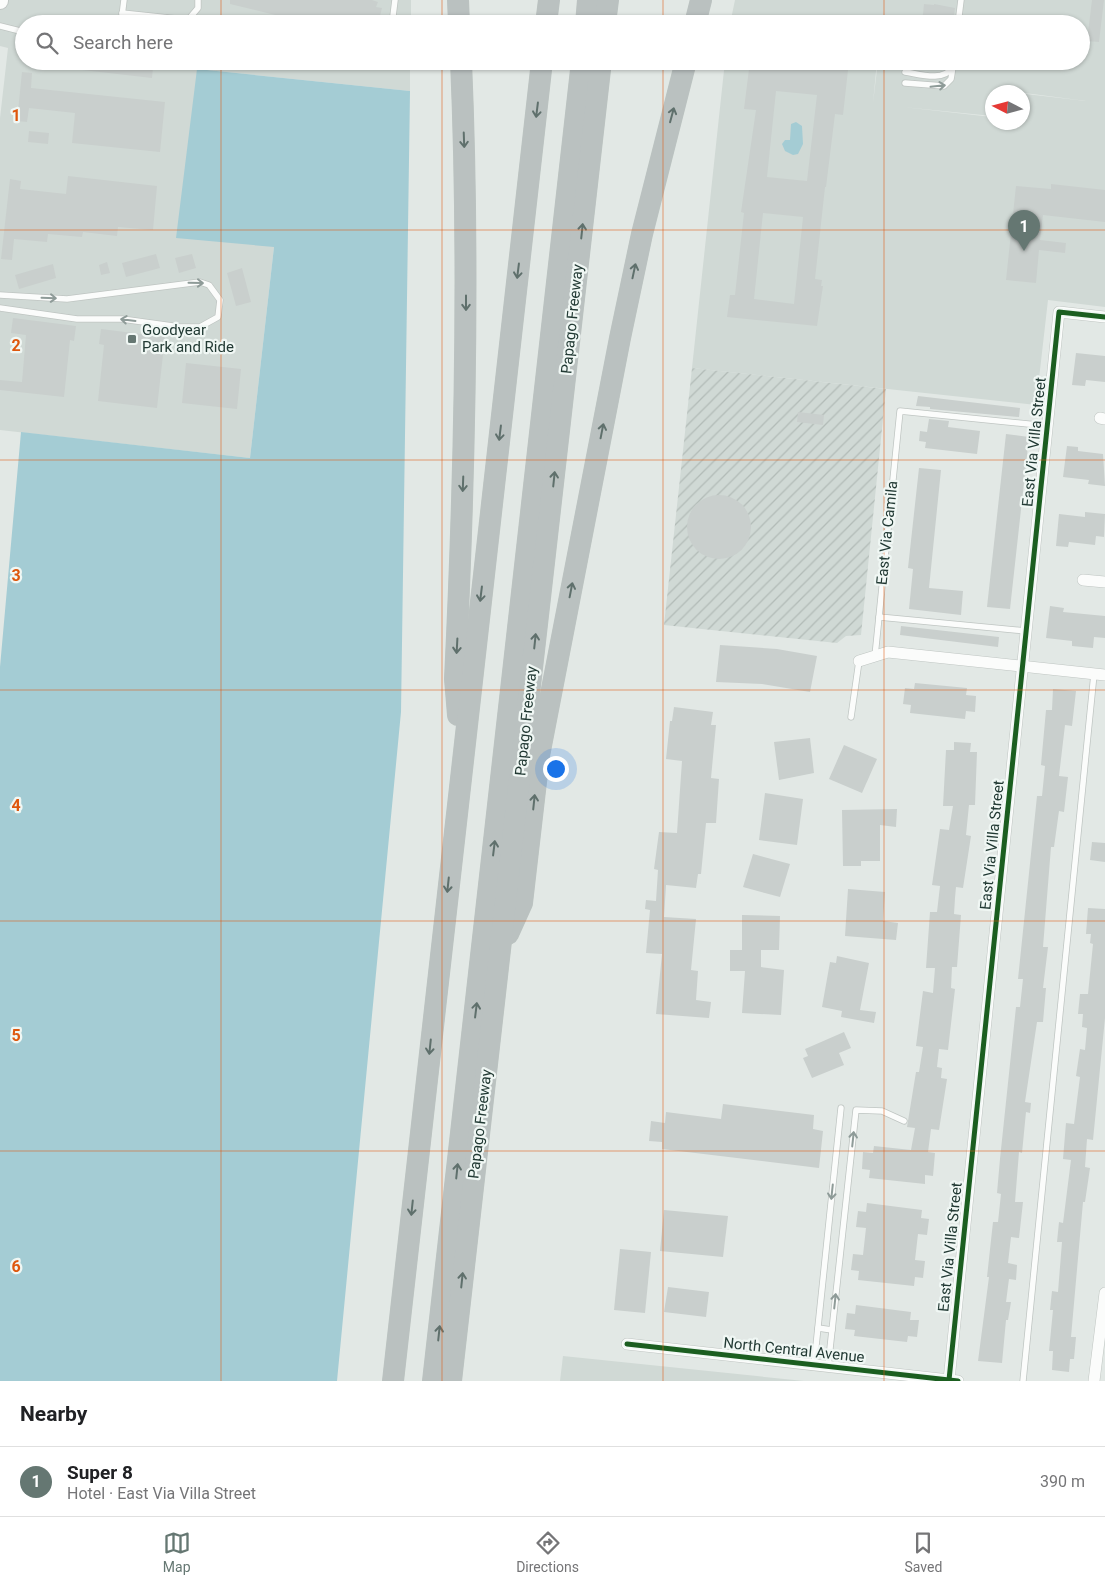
<!DOCTYPE html>
<meta charset="utf-8">
<style>
:root{--surface:#fff;--page:#f6f6f6;--text:#202124;--muted:#757577;--line:#e0e0e0;--accent:#657772}
body{margin:0;font-family:Roboto,sans-serif;background:var(--page);color:var(--text)}
.compass{position:absolute;left:985px;top:85px;width:45px;height:45px;border-radius:50%;background:var(--surface);box-shadow:0 1px 4px #0004;rotate:276deg}
.you{position:absolute;left:555px;top:768px;width:18px;height:18px;margin:-12px;border:4px solid #fff;border-radius:50%;background:#1a73e8;box-shadow:0 0 0 8px #1a73e833}
.badge{display:grid;place-items:center;width:32px;height:32px;border-radius:50%;background:var(--accent);color:#fff;font-size:16px;font-weight:700}
.pin{position:absolute;translate:-50% -41px;filter:drop-shadow(0 1px 2px #0008)}
.pin::after{content:'';position:absolute;top:26px;width:18px;height:15px;background:inherit;clip-path:polygon(0 0,100% 0,50% 100%)}
.list{margin:0;padding:0;list-style:none}
h2{display:flex;justify-content:space-between;align-items:center;height:65px;margin:0;padding:0 20px;font-size:21px}
h2 small{font-size:16px;font-weight:400;color:var(--muted)}
.list li{display:grid;grid-template-columns:32px 1fr auto;gap:15px;align-items:center;box-sizing:border-box;height:70px;padding:0 20px;border-top:1px solid var(--line)}
.list b{display:block;font-size:19px;white-space:nowrap}
.list p{margin:0;font-size:16px;white-space:nowrap;color:var(--muted)}
.list em{font-size:16px;font-style:normal;color:var(--muted)}
.icon{flex:none;width:28px;height:28px;fill:none;stroke:currentColor;stroke-width:2;stroke-linecap:round;stroke-linejoin:round}
.map{position:relative;flex:none;width:1105px;height:1381px;overflow:hidden}
.search{position:absolute;background:var(--surface);box-shadow:0 1px 4px #0004;left:15px;right:15px;top:15px;height:55px;display:flex;align-items:center;gap:12px;box-sizing:border-box;padding:0 18px;border-radius:28px;color:var(--muted);font-size:19px}
.sheet{height:135px;background:var(--surface)}
nav{display:flex;justify-content:space-around;align-items:center;box-sizing:border-box;height:70px;border-top:1px solid var(--line);background:var(--surface);font-size:14px;color:var(--muted)}
nav a{display:grid;justify-items:center;gap:2px}
nav .on{color:var(--accent)}
.map>svg:first-child{display:block}
.built{fill:#d0d9d5;fill-rule:evenodd}
.industrial{fill:url(#industrial-furrows)}
.water{fill:#a4ccd4}
.building{fill:#c9cfcd;fill-rule:evenodd}
.lines{fill:none;stroke-linecap:round;stroke-linejoin:round}
.lane-casing{stroke:#bfc5c2;stroke-width:7}
.street-casing{stroke:#bfc5c2;stroke-width:12}
.secondary-casing{stroke:#bfc5c3;stroke-width:18}
.highway-casing{stroke:#bcc4c1;stroke-width:22}
.lane{stroke:#fbfcfb;stroke-width:5.5}
.street{stroke:#fbfcfb;stroke-width:11}
.secondary{stroke:#fbfcfb;stroke-width:16}
.highway{stroke:#bac1c0;stroke-width:21}
.cycleway-casing{stroke:#f0f7f4;stroke-width:8}
.cycleway{stroke:#1b5e20;stroke-width:5}
.oneway{stroke:#8e9b98}
.oneway2{stroke:#5f706c}
.grid{fill:none;stroke:#de570e;stroke-width:1;stroke-opacity:0.55}
.poi-dot{fill:#657772;stroke:#f0f7f4;stroke-width:2}
.labels{text-anchor:middle;dominant-baseline:central;stroke-width:4.5;stroke-linejoin:round;paint-order:stroke}
.street-label{font-size:15px;fill:#223a34;stroke:#f0f7f4}
.poi-label{font-size:15px;fill:#223a34;stroke:#f0f7f4;text-anchor:start}
.grid-label{font-size:16px;text-anchor:middle;font-weight:bold;fill:#de570e;stroke:#f0f7f4;stroke-width:4.5;stroke-linejoin:round;paint-order:stroke}
</style>
<div class="map">
<svg width="1105" height="1381" viewBox="0 0 1105 1381">
<defs>
<pattern id="industrial-furrows" width="10" height="10" patternUnits="userSpaceOnUse" patternTransform="scale(1.25)"><rect width="10" height="10" fill="#d0d9d5"/><path d="M-1 1l2-2M0 10L10 0M9 11l2-2" fill="none" stroke="#b2bbb7"/></pattern>
</defs>
<rect width="100%" height="100%" fill="#e2e8e5"/>
<g class="built">
<path d="M 0,0 L 411,0 L 411,24 L 24,24 L 24,61 L 410,61 L 410,91 L 197,69 L 274,247 L 250,458 L 0,430 L 0,118 L 8,48 L 0,46 Z"/>
<path d="M 735,0 L 1105,0 L 1105,307 L 1048,300 L 1036,405 L 692,368 L 725,61 L 877,61 L 873,103 L 878,61 L 1081,61 L 1081,24 L 730,24 ZM 992,92 L 1022,92 L 1023,103 L 1025,93 L 1086,101 L 1086,103 L 1086,101 L 1026,94 L 1022,122 L 992,122 L 992,117 L 903,107 L 992,116 Z"/>
<path d="M 563,1356 L 804,1381 L 560,1381 Z"/>
</g>
<path class="industrial" d="M 692,368 L 886,389 L 861,635 L 846,636 L 837,643 L 664,625 Z"/>
<g class="water">
<path d="M 197,69 L 410,91 L 401,712 L 337,1381 L 0,1381 L 0,667 L 21,432 L 250,458 L 274,247 L 176,238 Z"/>
<path d="M 796,122 L 802,126 L 803,144 L 798,154 L 793,155 L 785,151 L 782,144 L 785,140 L 790,140 L 791,124 Z"/>
</g>
<g class="building">
<path d="M 230,0 L 372,0 L 378,2 L 376,7 L 382,8 L 378,24 L 312,24 L 230,4 Z"/>
<path d="M 1092,0 L 1104,0 L 1099,42 L 1087,41 Z"/>
<path d="M 924,4 L 934,5 L 934,4 L 955,8 L 953,24 L 922,24 Z"/>
<path d="M 65,61 L 100,61 L 153,67 L 152,78 L 65,68 Z"/>
<path d="M 750,61 L 770,61 L 769,67 L 794,70 L 798,61 L 812,61 L 812,66 L 848,70 L 843,115 L 835,114 L 826,187 L 825,187 L 815,279 L 822,280 L 821,286 L 823,286 L 817,326 L 727,317 L 730,295 L 735,295 L 744,213 L 741,212 L 756,110 L 744,109 ZM 776,91 L 817,95 L 807,181 L 767,177 ZM 763,213 L 803,217 L 794,304 L 754,299 Z"/>
<path d="M 22,72 L 32,73 L 31,88 L 165,102 L 160,152 L 72,143 L 75,113 L 29,108 L 27,122 L 17,121 Z"/>
<path d="M 29,131 L 49,133 L 48,144 L 28,142 Z"/>
<path d="M 68,176 L 157,186 L 153,230 L 118,227 L 117,236 L 83,232 L 82,237 L 48,234 L 47,242 L 14,239 L 12,260 L 1,259 L 10,179 L 21,181 L 20,189 L 66,194 Z"/>
<path d="M 1051,184 L 1105,190 L 1105,222 L 1043,215 L 1040,240 L 1066,243 L 1065,253 L 1039,250 L 1036,283 L 1006,280 L 1016,186 L 1051,189 Z"/>
<path d="M 156,254 L 160,268 L 126,277 L 122,263 Z"/>
<path d="M 192,254 L 196,268 L 179,273 L 175,258 Z"/>
<path d="M 107,262 L 110,273 L 101,275 L 99,265 Z"/>
<path d="M 53,264 L 56,278 L 19,289 L 15,275 Z"/>
<path d="M 242,268 L 251,302 L 236,306 L 227,273 Z"/>
<path d="M 13,318 L 76,326 L 74,341 L 70,340 L 64,397 L 0,390 L 0,380 L 22,382 L 26,335 L 11,333 Z"/>
<path d="M 101,329 L 165,337 L 157,408 L 98,401 L 104,345 L 99,344 Z"/>
<path d="M 1076,353 L 1105,356 L 1105,382 L 1086,380 L 1085,386 L 1072,385 Z"/>
<path d="M 186,363 L 241,369 L 237,409 L 182,403 Z"/>
<path d="M 918,396 L 1020,408 L 1019,417 L 930,409 L 930,407 L 916,406 Z"/>
<path d="M 798,412 L 824,415 L 823,425 L 797,422 Z"/>
<path d="M 929,419 L 949,421 L 948,427 L 980,431 L 977,454 L 925,448 L 926,442 L 919,441 L 920,431 L 927,432 Z"/>
<path d="M 1006,434 L 1029,437 L 1010,609 L 987,607 Z"/>
<path d="M 1067,446 L 1078,447 L 1078,451 L 1103,454 L 1105,486 L 1088,484 L 1089,480 L 1063,477 Z"/>
<path d="M 919,468 L 941,470 L 929,588 L 963,591 L 961,615 L 909,609 L 913,569 L 908,568 Z"/>
<circle cx="719" cy="527" r="32"/>
<path d="M 1085,512 L 1105,514 L 1104,537 L 1096,536 L 1095,545 L 1069,542 L 1068,547 L 1056,546 L 1059,514 L 1085,517 Z"/>
<path d="M 1050,606 L 1064,608 L 1063,612 L 1105,616 L 1105,638 L 1094,637 L 1093,648 L 1072,646 L 1072,641 L 1046,638 Z"/>
<path d="M 901,626 L 999,637 L 998,647 L 900,635 Z"/>
<path d="M 720,645 L 777,649 L 817,656 L 810,692 L 762,684 L 716,682 Z"/>
<path d="M 915,683 L 967,688 L 966,695 L 976,696 L 975,712 L 966,711 L 965,719 L 910,713 L 911,705 L 903,704 L 905,688 L 914,689 Z"/>
<path d="M 1053,689 L 1076,691 L 1072,726 L 1065,725 L 1059,776 L 1068,777 L 1064,812 L 1059,811 L 1054,847 L 1051,847 L 1043,947 L 1048,947 L 1043,988 L 1046,988 L 1043,1022 L 1037,1022 L 1025,1102 L 1031,1103 L 1030,1113 L 1026,1112 L 1022,1153 L 1019,1152 L 1015,1202 L 1023,1202 L 1019,1238 L 1011,1237 L 1008,1263 L 1017,1265 L 1016,1280 L 1009,1279 L 1006,1302 L 1011,1302 L 1008,1320 L 1006,1320 L 1002,1363 L 978,1361 L 989,1277 L 987,1277 L 993,1222 L 998,1222 L 1001,1194 L 997,1193 L 1000,1159 L 1016,1007 L 1020,1007 L 1023,979 L 1018,979 L 1037,796 L 1042,796 L 1045,766 L 1041,765 L 1046,710 L 1052,710 Z"/>
<path d="M 674,707 L 713,712 L 711,725 L 716,725 L 711,778 L 719,779 L 716,823 L 706,823 L 701,874 L 698,874 L 696,888 L 666,885 L 664,917 L 696,919 L 691,970 L 698,971 L 696,1000 L 711,1002 L 709,1018 L 656,1014 L 662,954 L 646,953 L 650,910 L 645,909 L 646,900 L 656,901 L 658,870 L 654,869 L 659,832 L 677,833 L 682,761 L 666,759 L 670,721 L 672,721 Z"/>
<path d="M 810,738 L 814,773 L 779,780 L 774,742 Z"/>
<path d="M 954,742 L 971,743 L 970,752 L 977,752 L 975,805 L 969,805 L 966,835 L 971,836 L 963,888 L 956,887 L 955,898 L 954,914 L 961,915 L 957,967 L 952,967 L 951,988 L 955,989 L 948,1050 L 939,1049 L 937,1067 L 942,1068 L 941,1078 L 947,1079 L 939,1130 L 931,1129 L 928,1152 L 935,1153 L 933,1176 L 925,1175 L 925,1184 L 869,1178 L 870,1170 L 862,1169 L 863,1152 L 873,1153 L 874,1146 L 911,1150 L 915,1128 L 907,1127 L 916,1072 L 919,1072 L 923,1047 L 916,1046 L 923,991 L 933,993 L 935,968 L 926,968 L 930,912 L 937,912 L 940,886 L 932,885 L 940,829 L 949,830 L 953,806 L 943,806 L 946,750 L 954,750 Z"/>
<path d="M 844,745 L 877,759 L 862,793 L 829,779 Z"/>
<path d="M 765,793 L 803,799 L 797,845 L 759,840 Z"/>
<path d="M 897,809 L 896,827 L 880,825 L 880,861 L 861,861 L 861,866 L 843,866 L 842,810 Z"/>
<path d="M 1092,842 L 1105,843 L 1105,862 L 1090,860 Z"/>
<path d="M 753,854 L 790,864 L 780,897 L 743,887 Z"/>
<path d="M 848,889 L 885,892 L 883,921 L 898,923 L 896,940 L 845,936 Z"/>
<path d="M 1088,908 L 1105,909 L 1105,1018 L 1093,1140 L 1087,1139 L 1085,1167 L 1090,1168 L 1085,1202 L 1083,1202 L 1071,1337 L 1076,1337 L 1074,1359 L 1070,1359 L 1069,1372 L 1052,1370 L 1053,1351 L 1049,1351 L 1053,1310 L 1050,1310 L 1052,1291 L 1058,1292 L 1062,1242 L 1057,1242 L 1059,1222 L 1063,1223 L 1071,1160 L 1063,1159 L 1066,1123 L 1074,1124 L 1080,1077 L 1076,1076 L 1080,1049 L 1085,1050 L 1087,1028 L 1082,1027 L 1083,1014 L 1078,1014 L 1080,994 L 1088,994 L 1093,944 L 1090,943 L 1091,934 L 1086,934 Z"/>
<path d="M 742,915 L 780,916 L 779,950 L 761,950 L 761,967 L 784,970 L 781,1015 L 742,1013 L 745,971 L 730,971 L 730,950 L 742,950 Z"/>
<path d="M 837,956 L 869,963 L 860,1010 L 876,1012 L 874,1023 L 841,1017 L 842,1011 L 822,1007 L 830,962 L 836,963 Z"/>
<path d="M 844,1032 L 851,1048 L 839,1053 L 844,1065 L 812,1078 L 803,1058 L 808,1056 L 805,1049 Z"/>
<path d="M 723,1104 L 814,1115 L 813,1129 L 823,1131 L 819,1168 L 662,1149 L 662,1142 L 649,1141 L 651,1121 L 665,1123 L 666,1112 L 721,1119 Z"/>
<path d="M 867,1203 L 922,1210 L 921,1218 L 929,1219 L 927,1235 L 918,1234 L 915,1260 L 925,1261 L 923,1278 L 915,1277 L 914,1286 L 858,1280 L 859,1271 L 851,1270 L 853,1254 L 863,1255 L 866,1228 L 856,1227 L 858,1211 L 866,1212 Z"/>
<path d="M 664,1210 L 728,1216 L 723,1257 L 660,1251 Z"/>
<path d="M 620,1249 L 651,1252 L 645,1313 L 614,1310 Z"/>
<path d="M 668,1287 L 709,1292 L 706,1317 L 664,1312 Z"/>
<path d="M 856,1305 L 911,1312 L 910,1320 L 919,1320 L 917,1337 L 908,1336 L 907,1342 L 854,1336 L 855,1330 L 845,1329 L 847,1313 L 855,1314 Z"/>
</g>
<g class="lines">
<g class="lane-casing">
<g id="lane">
<path d="M 122,13 L 188,20 L 198,8 L 198,0"/>
<path d="M 121,24 L 124,0"/>
<path d="M 392,24 L 395,0"/>
<path d="M 958,24 L 961,0"/>
<path d="M 0,26 L 24,32"/>
<path d="M 326,61 L 352,64 L 361,61"/>
<path d="M 905,72 C 919,74 943,82 952,68"/>
<path d="M 905,83 L 944,86 L 951,79 L 954,61"/>
<path d="M 0,295 L 67,299 L 200,282 L 209,285 L 220,300 L 218,317 L 200,327 L 180,327 L 122,319 L 77,319 L 0,308"/>
<path d="M 879,617 L 1026,631"/>
<path d="M 875,656 L 900,411 L 1048,426"/>
<path d="M 851,717 L 859,661"/>
<path d="M 818,1328 L 832,1330"/>
<path d="M 814,1365 L 841,1108"/>
<path d="M 828,1367 L 856,1110 L 882,1111 L 904,1121"/>
<path d="M 1023,1381 L 1094,674"/>
</g>
</g>
<g class="street-casing">
<g id="street">
<path d="M 1100,418 L 1105,419"/>
<path d="M 1083,580 L 1105,582"/>
<path d="M 859,661 L 888,652 L 1105,675"/>
<path d="M 627,1344 L 958,1381"/>
<path d="M 949,1380 L 1059,312 L 1105,317"/>
<path d="M 1094,1381 L 1105,1293"/>
</g>
</g>
<g class="secondary-casing">
<path id="secondary" d="M 0,1 L 0,0"/>
</g>
<g class="highway-casing">
<g id="highway">
<path d="M 458,0 L 459,24"/>
<path d="M 546,24 L 549,0"/>
<path d="M 586,24 L 588,0"/>
<path d="M 605,24 L 608,0"/>
<path d="M 695,24 L 701,0"/>
<path d="M 458,715 L 455,679 C 465,473 470,267 461,61"/>
<path d="M 508,934 L 522,903 L 539,756 L 620,338 L 642,234 L 686,61"/>
<path d="M 393,1381 L 542,61"/>
<path d="M 433,1381 L 582,61"/>
<path d="M 451,1381 L 601,61"/>
</g>
</g>
<use href="#lane" class="lane"/>
<use href="#street" class="street"/>
<use href="#secondary" class="secondary"/>
<use href="#highway" class="highway"/>
<g class="cycleway-casing">
<g id="cycleway">
<path d="M 627,1344 L 958,1381"/>
<path d="M 949,1380 L 1059,312 L 1105,317"/>
</g>
</g>
<use href="#cycleway" class="cycleway"/>
</g>
<defs><path id="oneway-shaft" d="M-6 0H5M1.5-3L5.5 0L1.5 3" fill="none" stroke-width="1.6" stroke-linecap="round" stroke-linejoin="round" transform="scale(1.25)"/></defs>
<g class="oneway">
<use href="#oneway-shaft" transform="translate(938 86) rotate(-6)"/>
<use href="#oneway-shaft" transform="translate(196 283) rotate(1)"/>
<use href="#oneway-shaft" transform="translate(49 298) rotate(2)"/>
<use href="#oneway-shaft" transform="translate(128 320) rotate(-173)"/>
<use href="#oneway-shaft" transform="translate(853 1139) rotate(-84)"/>
<use href="#oneway-shaft" transform="translate(832 1192) rotate(96)"/>
<use href="#oneway-shaft" transform="translate(835 1301) rotate(-84)"/>
</g>
<g class="oneway2">
<use href="#oneway-shaft" transform="translate(537 110) rotate(97)"/>
<use href="#oneway-shaft" transform="translate(672 115) rotate(-75)"/>
<use href="#oneway-shaft" transform="translate(464 140) rotate(88)"/>
<use href="#oneway-shaft" transform="translate(582 231) rotate(-84)"/>
<use href="#oneway-shaft" transform="translate(518 271) rotate(97)"/>
<use href="#oneway-shaft" transform="translate(634 271) rotate(-78)"/>
<use href="#oneway-shaft" transform="translate(466 303) rotate(90)"/>
<use href="#oneway-shaft" transform="translate(602 431) rotate(-79)"/>
<use href="#oneway-shaft" transform="translate(500 433) rotate(97)"/>
<use href="#oneway-shaft" transform="translate(554 479) rotate(-84)"/>
<use href="#oneway-shaft" transform="translate(463 484) rotate(92)"/>
<use href="#oneway-shaft" transform="translate(571 590) rotate(-79)"/>
<use href="#oneway-shaft" transform="translate(481 594) rotate(97)"/>
<use href="#oneway-shaft" transform="translate(535 641) rotate(-84)"/>
<use href="#oneway-shaft" transform="translate(457 646) rotate(93)"/>
<use href="#oneway-shaft" transform="translate(534 802) rotate(-84)"/>
<use href="#oneway-shaft" transform="translate(494 848) rotate(-83)"/>
<use href="#oneway-shaft" transform="translate(448 885) rotate(96)"/>
<use href="#oneway-shaft" transform="translate(476 1010) rotate(-83)"/>
<use href="#oneway-shaft" transform="translate(430 1047) rotate(96)"/>
<use href="#oneway-shaft" transform="translate(457 1171) rotate(-84)"/>
<use href="#oneway-shaft" transform="translate(412 1208) rotate(96)"/>
<use href="#oneway-shaft" transform="translate(462 1280) rotate(-84)"/>
<use href="#oneway-shaft" transform="translate(439 1333) rotate(-84)"/>
</g>
<path class="grid" d="M 221,0 L 221,24M 442,0 L 442,24M 663,0 L 663,24M 884,0 L 884,24M 221,61 L 221,1381M 442,61 L 442,1381M 663,61 L 663,1381M 884,61 L 884,1381M 0,230 L 1105,230M 0,460 L 1105,460M 0,690 L 1105,690M 0,921 L 1105,921M 0,1151 L 1105,1151"/>
<rect class="poi-dot" x="127" y="334" width="10" height="10" rx="2.5"/>
<g class="labels">
<g class="street-label">
<text transform="translate(572 319) rotate(-84)">Papago Freeway</text>
<text transform="translate(1034 442) rotate(-84)">East Via Villa Street</text>
<text transform="translate(887 533) rotate(-84)">East Via Camila</text>
<text transform="translate(526 721) rotate(-84)">Papago Freeway</text>
<text transform="translate(992 845) rotate(-84)">East Via Villa Street</text>
<text transform="translate(480 1124) rotate(-83)">Papago Freeway</text>
<text transform="translate(950 1247) rotate(-84)">East Via Villa Street</text>
<text transform="translate(794 1350) rotate(6)">North Central Avenue</text>
</g>
<g class="poi-label">
<text x="142" y="330">Goodyear<tspan x="142" dy="17">Park and Ride</tspan></text>
</g>
</g>
<g class="grid-label">
<text x="16" y="121">1</text>
<text x="16" y="351">2</text>
<text x="16" y="581">3</text>
<text x="16" y="811">4</text>
<text x="16" y="1041">5</text>
<text x="16" y="1272">6</text>
</g>
</svg>
<svg class="compass" viewBox="-18 -18 36 36"><path d="M0-13l5 13h-10z" fill="#e53935"/><path d="M0 13l5-13h-10z" fill="#757577"/></svg>
<div class="you"></div>
<div class="pin badge" style="left:1024px;top:251px">1</div>
<div class="search"><svg class="icon" aria-label="search" viewBox="0 0 24 24"><circle cx="10" cy="10" r="6"/><path d="M15 15l6 6"/></svg>Search here</div>
</div>
<section class="sheet">
<h2>Nearby<small></small></h2>
<ul class="list">
<li><span class="badge">1</span><div><b>Super 8</b><p>Hotel · East Via Villa Street</p></div><em>390 m</em></li>
</ul>
</section>
<nav>
<a class="on"><svg class="icon" aria-label="map" viewBox="0 0 24 24"><path d="M3 6l6-2 6 2 6-2v14l-6 2-6-2-6 2zM9 4v14M15 6v14"/></svg>Map</a>
<a><svg class="icon" aria-label="directions" viewBox="0 0 24 24"><path d="M12 3l9 9-9 9-9-9zM9 14v-3h6M13 9l2 2-2 2"/></svg>Directions</a>
<a><svg class="icon" aria-label="saved" viewBox="0 0 24 24"><path d="M7 4h10v16l-5-4-5 4z"/></svg>Saved</a>
</nav>
